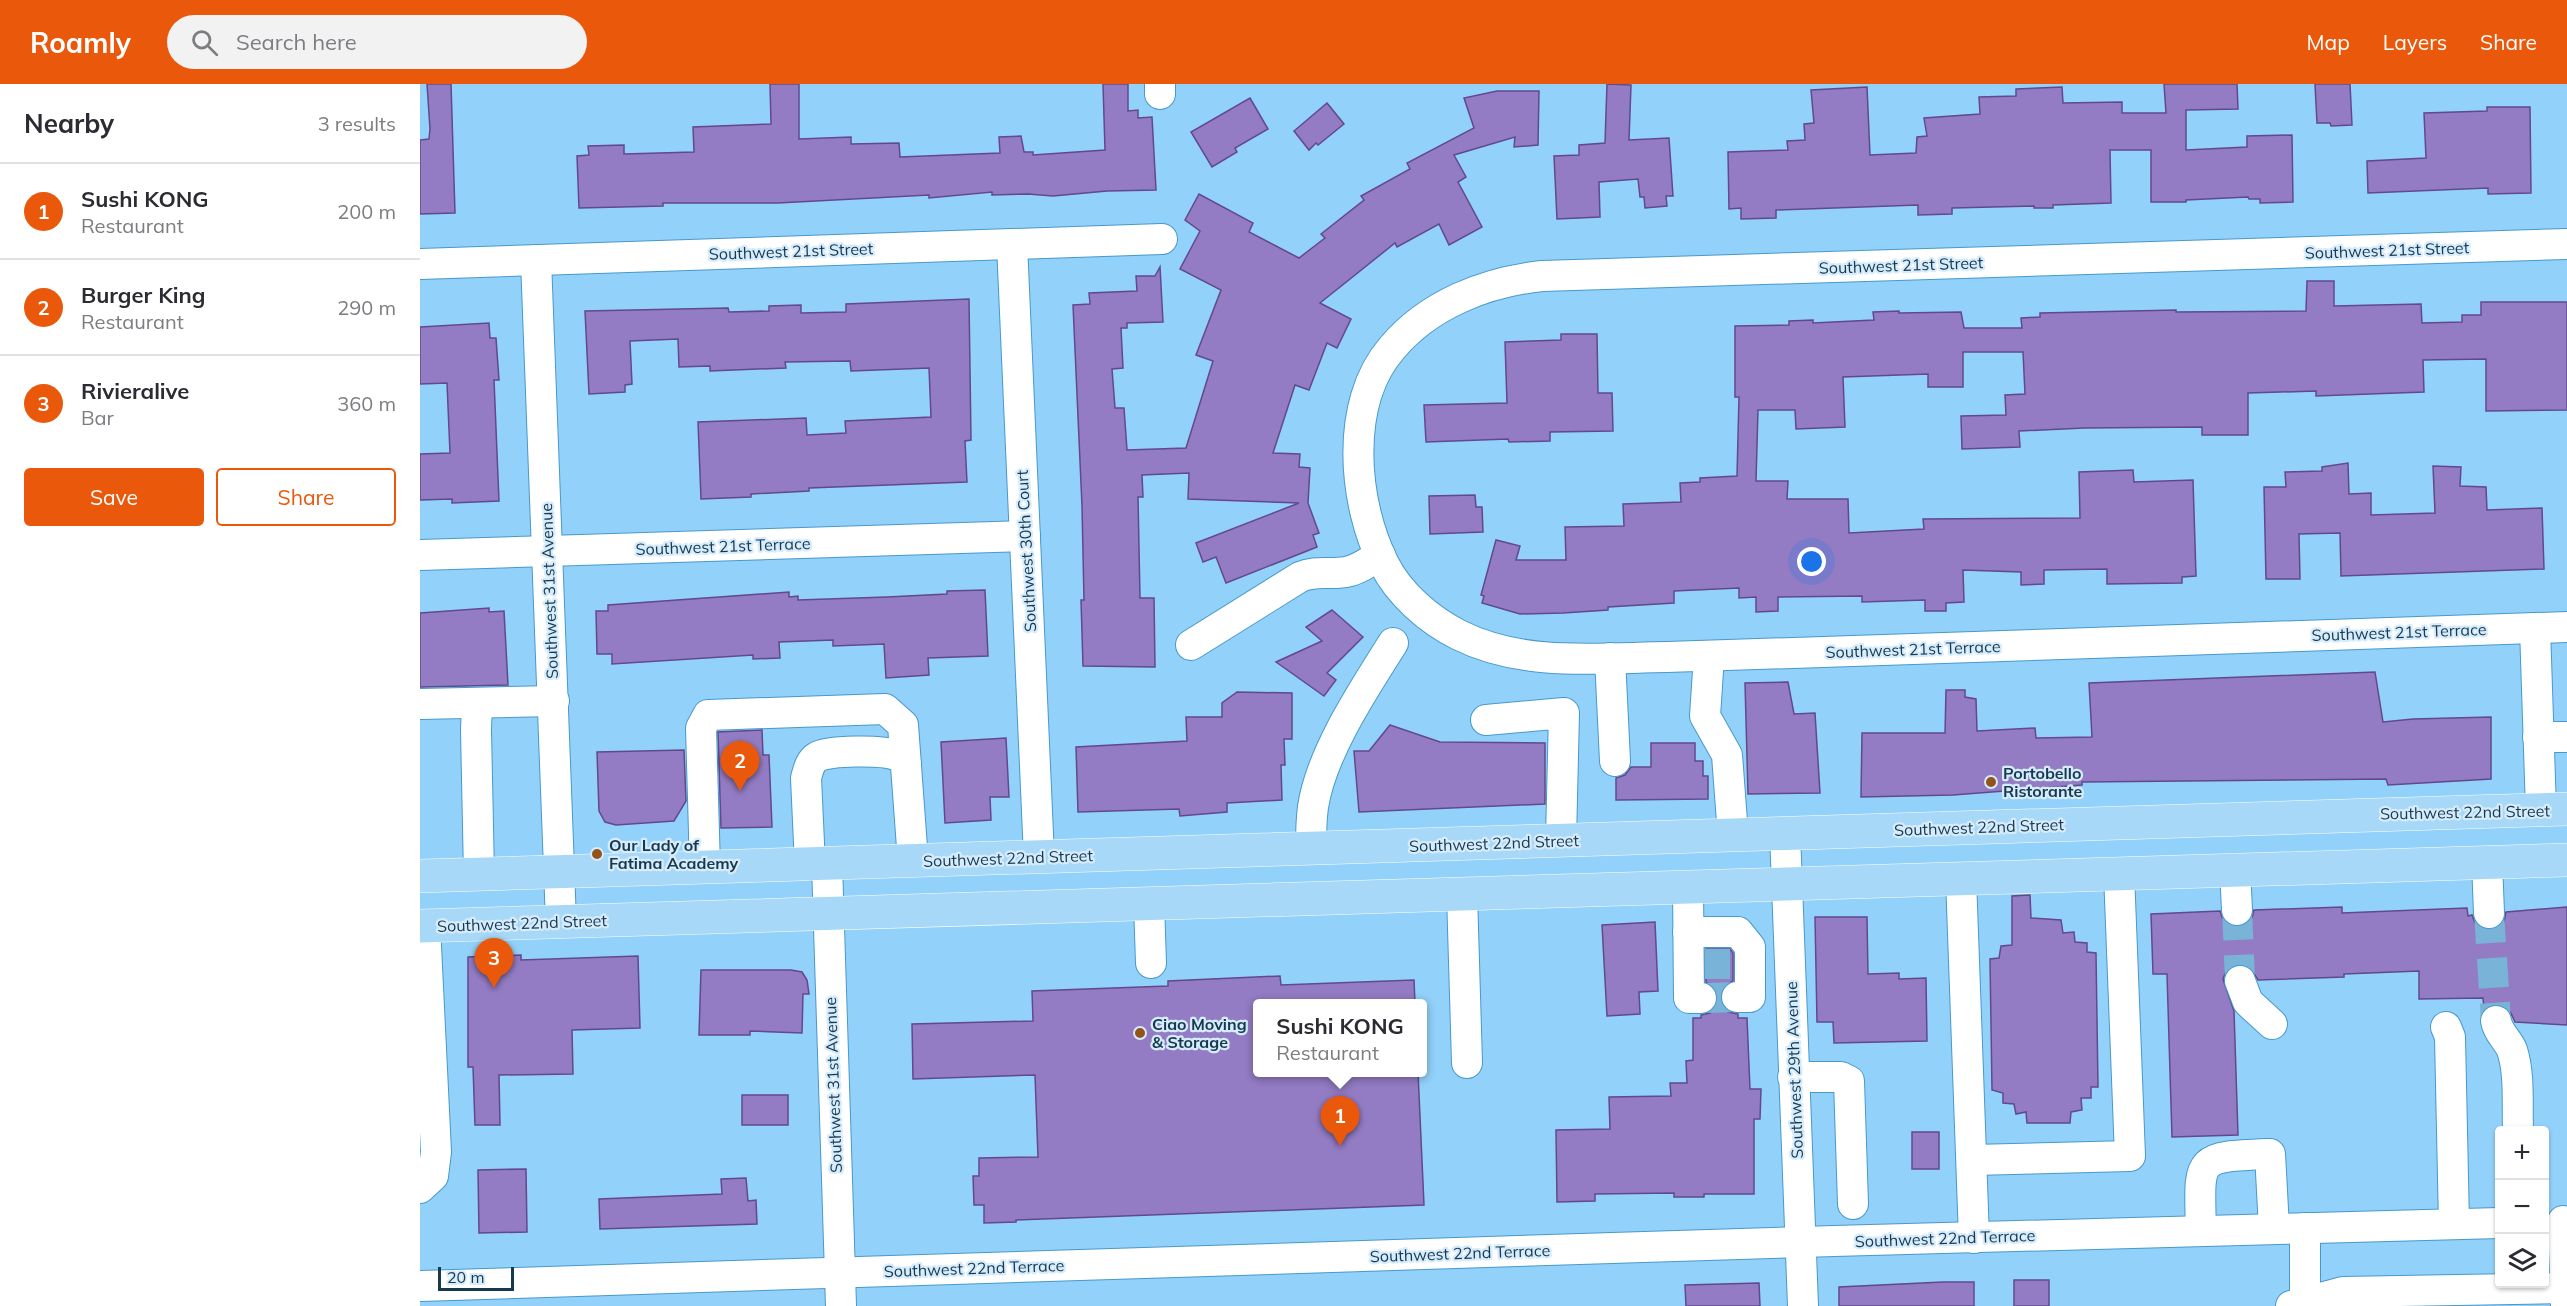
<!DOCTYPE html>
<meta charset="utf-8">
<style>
:root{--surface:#fff;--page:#f2f2f3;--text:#2b2b33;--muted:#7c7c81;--line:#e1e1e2;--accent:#ea580c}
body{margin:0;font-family:Mulish,sans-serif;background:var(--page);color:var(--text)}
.controls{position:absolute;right:18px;bottom:18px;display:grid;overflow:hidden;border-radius:6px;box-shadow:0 2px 4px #0004}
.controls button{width:54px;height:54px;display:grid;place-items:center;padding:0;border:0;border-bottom:2px solid var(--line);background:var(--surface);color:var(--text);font:30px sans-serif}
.scale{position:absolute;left:18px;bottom:15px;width:76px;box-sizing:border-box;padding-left:6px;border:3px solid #17394e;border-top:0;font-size:16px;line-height:21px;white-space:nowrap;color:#17394e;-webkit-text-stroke:4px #d6ecfc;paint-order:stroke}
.you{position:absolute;left:1392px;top:478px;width:21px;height:21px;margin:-15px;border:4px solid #fff;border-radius:50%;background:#1a73e8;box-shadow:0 0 0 9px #1a73e833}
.badge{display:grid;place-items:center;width:39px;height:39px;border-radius:50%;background:var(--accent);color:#fff;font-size:20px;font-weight:700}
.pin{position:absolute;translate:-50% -50px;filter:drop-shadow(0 2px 3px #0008)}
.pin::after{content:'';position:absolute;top:32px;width:21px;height:18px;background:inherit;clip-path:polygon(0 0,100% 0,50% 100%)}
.popup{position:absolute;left:833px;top:915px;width:174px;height:78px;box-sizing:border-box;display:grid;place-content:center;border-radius:6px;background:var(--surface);filter:drop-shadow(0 2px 4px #0005);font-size:20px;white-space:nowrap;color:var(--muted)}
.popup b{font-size:22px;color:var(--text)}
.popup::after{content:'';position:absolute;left:50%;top:100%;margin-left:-12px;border:12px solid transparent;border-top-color:var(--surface)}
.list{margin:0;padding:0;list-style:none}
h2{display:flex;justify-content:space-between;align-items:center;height:78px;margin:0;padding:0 24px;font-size:26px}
h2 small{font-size:20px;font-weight:400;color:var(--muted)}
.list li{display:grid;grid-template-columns:39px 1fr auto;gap:18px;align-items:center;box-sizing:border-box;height:96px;padding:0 24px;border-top:2px solid var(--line)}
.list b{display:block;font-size:22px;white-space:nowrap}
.list p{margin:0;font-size:20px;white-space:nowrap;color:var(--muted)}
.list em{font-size:20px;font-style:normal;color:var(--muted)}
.actions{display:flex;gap:12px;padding:18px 24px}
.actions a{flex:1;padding:14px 0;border:2px solid var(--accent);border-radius:6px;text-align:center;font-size:21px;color:var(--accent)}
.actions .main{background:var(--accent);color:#fff}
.icon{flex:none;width:33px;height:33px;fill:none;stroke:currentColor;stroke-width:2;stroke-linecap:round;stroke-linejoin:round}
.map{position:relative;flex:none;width:2147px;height:1222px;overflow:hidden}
header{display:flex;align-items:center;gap:36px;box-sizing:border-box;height:84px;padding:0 30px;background:var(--accent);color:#fff}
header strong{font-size:28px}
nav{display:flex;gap:33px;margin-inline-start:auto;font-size:21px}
.search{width:420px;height:54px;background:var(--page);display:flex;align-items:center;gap:15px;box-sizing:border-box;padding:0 21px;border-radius:33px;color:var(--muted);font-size:22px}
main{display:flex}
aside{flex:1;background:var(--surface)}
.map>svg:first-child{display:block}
.building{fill:#937cc4;stroke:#61498c;stroke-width:1.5}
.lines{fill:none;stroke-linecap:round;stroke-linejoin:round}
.minor-tunnel{stroke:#79b3d8;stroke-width:30;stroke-dasharray:30 15;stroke-linecap:butt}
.minor-casing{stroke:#4899cb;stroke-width:32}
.major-casing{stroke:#fff;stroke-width:34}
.minor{stroke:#fff;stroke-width:30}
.major{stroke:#a7d8f7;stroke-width:33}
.poi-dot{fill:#92541a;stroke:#d6ecfc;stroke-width:2}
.labels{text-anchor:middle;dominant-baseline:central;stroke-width:4.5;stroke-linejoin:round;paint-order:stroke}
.street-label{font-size:16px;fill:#17394e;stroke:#d6ecfc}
.poi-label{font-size:16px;font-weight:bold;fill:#17394e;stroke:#d6ecfc;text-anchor:start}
</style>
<header>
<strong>Roamly</strong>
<div class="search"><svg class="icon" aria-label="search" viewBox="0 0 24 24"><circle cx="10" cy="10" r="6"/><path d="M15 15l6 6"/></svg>Search here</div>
<nav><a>Map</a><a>Layers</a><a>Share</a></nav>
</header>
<main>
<aside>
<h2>Nearby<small>3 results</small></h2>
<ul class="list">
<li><span class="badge">1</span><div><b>Sushi KONG</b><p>Restaurant</p></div><em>200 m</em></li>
<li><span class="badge">2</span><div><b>Burger King</b><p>Restaurant</p></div><em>290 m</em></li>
<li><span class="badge">3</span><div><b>Rivieralive</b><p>Bar</p></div><em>360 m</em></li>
</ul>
<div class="actions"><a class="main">Save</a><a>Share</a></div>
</aside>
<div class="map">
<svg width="2147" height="1222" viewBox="0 0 2147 1222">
<rect width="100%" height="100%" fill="#92d1fa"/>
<g class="building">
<path d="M 7,0 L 31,0 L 35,129 L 0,130 L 0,56 L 9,55 L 10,45 Z"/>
<path d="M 350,0 L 379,0 L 379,55 L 431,53 L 431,60 L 479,59 L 480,73 L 580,69 L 579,53 L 601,52 L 604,68 L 613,68 L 613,71 L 685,66 L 683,0 L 708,0 L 708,27 L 718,26 L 718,34 L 732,33 L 736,106 L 687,107 L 633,112 L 608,110 L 572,111 L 572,108 L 509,114 L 509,111 L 358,119 L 243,119 L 243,122 L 159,124 L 157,72 L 169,71 L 168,62 L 204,61 L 204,70 L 274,68 L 273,43 L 351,40 Z"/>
<path d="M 1187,0 L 1211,1 L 1209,56 L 1249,54 L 1253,112 L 1246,112 L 1247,122 L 1225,124 L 1224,113 L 1220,113 L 1218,95 L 1179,98 L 1180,133 L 1137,135 L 1134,72 L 1159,71 L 1159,61 L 1185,59 Z"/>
<path d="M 1744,0 L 1817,0 L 1818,25 L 1766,26 L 1766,66 L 1827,63 L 1827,52 L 1872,51 L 1873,118 L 1840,119 L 1840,115 L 1829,115 L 1828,113 L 1766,116 L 1766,118 L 1731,118 L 1731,66 L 1690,66 L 1691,119 L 1633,121 L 1633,124 L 1614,124 L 1614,122 L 1532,124 L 1532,130 L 1498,131 L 1498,121 L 1356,126 L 1356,134 L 1321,135 L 1321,124 L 1309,125 L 1308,68 L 1368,66 L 1367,57 L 1385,56 L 1384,40 L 1394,39 L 1391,6 L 1447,3 L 1450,71 L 1496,69 L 1497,53 L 1507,52 L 1504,34 L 1560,30 L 1559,13 L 1596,12 L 1596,5 L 1642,3 L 1643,19 L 1702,18 L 1702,29 L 1746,29 Z"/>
<path d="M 1895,0 L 1930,0 L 1932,41 L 1911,42 L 1910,39 L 1897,39 Z"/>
<path d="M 1077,7 L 1119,7 L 1118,61 L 1094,63 L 1095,53 L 1034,71 L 1046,93 L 1038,98 L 1062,143 L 1029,161 L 1019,140 L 977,163 L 975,159 L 900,219 L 931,235 L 917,264 L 907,259 L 889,306 L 875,301 L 853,369 L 880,370 L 879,383 L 890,384 L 888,419 L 899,449 L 893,451 L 897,463 L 806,499 L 796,473 L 783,478 L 776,459 L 879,419 L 768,415 L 769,389 L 722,391 L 723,413 L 718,413 L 720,514 L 734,514 L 735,583 L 663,582 L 661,516 L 664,516 L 662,422 L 653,221 L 670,220 L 669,209 L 717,207 L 716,192 L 735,192 L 740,183 L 743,238 L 707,239 L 707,244 L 701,244 L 703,284 L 692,285 L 695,324 L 704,324 L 707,366 L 766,364 L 793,277 L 776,271 L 801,206 L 760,185 L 780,147 L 765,136 L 779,110 L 833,139 L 829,148 L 879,174 L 905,154 L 901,150 L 944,116 L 941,112 L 990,85 L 987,79 L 1054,44 L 1044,14 Z"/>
<path d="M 830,14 L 848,45 L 815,64 L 817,68 L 792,83 L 771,48 Z"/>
<path d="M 907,19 L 924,40 L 898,61 L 896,59 L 889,66 L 874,47 Z"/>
<path d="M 2067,23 L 2110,23 L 2111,109 L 2068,110 L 2068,104 L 1948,109 L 1947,77 L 2006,74 L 2004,29 L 2067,27 Z"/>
<path d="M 1887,197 L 1914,197 L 1914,222 L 2001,220 L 2002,239 L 2042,238 L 2042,231 L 2061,231 L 2061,218 L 2147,218 L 2147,326 L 2066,327 L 2066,275 L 2003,276 L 2004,308 L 1896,312 L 1896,307 L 1828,309 L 1828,351 L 1782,351 L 1782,343 L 1664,344 L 1599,347 L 1600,363 L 1542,365 L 1541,332 L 1586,331 L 1585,311 L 1605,310 L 1603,268 L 1543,268 L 1543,303 L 1508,303 L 1508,290 L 1423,293 L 1425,343 L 1376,345 L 1375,326 L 1338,326 L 1336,397 L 1368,397 L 1367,415 L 1428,415 L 1429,449 L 1504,445 L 1503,435 L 1660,434 L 1659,388 L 1713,386 L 1714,398 L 1773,396 L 1776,492 L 1762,493 L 1762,499 L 1687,500 L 1687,485 L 1624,486 L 1624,500 L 1601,501 L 1601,488 L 1543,486 L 1544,518 L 1526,519 L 1526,527 L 1505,527 L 1505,516 L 1442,518 L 1442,512 L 1358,513 L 1358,527 L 1336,528 L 1336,513 L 1319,514 L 1319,504 L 1254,507 L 1254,519 L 1188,523 L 1188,526 L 1143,529 L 1100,530 L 1062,519 L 1064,512 L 1061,511 L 1076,456 L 1100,462 L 1096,476 L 1146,476 L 1145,443 L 1204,442 L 1203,420 L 1261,418 L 1260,399 L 1280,398 L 1280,394 L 1317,392 L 1319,313 L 1315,313 L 1315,242 L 1369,241 L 1369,237 L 1393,236 L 1393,239 L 1454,236 L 1453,228 L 1479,227 L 1479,229 L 1541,228 L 1544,244 L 1602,244 L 1601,234 L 1620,233 L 1620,229 L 1756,226 L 1756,228 L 1886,227 Z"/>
<path d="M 549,215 L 551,356 L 545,357 L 547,398 L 389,404 L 389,407 L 331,410 L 331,413 L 281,415 L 278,338 L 386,334 L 387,351 L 426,349 L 425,337 L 511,333 L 509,284 L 431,287 L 430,277 L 365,278 L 366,284 L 290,287 L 290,282 L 259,283 L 258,255 L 210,257 L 212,300 L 205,301 L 205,308 L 169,310 L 165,227 L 308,224 L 309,228 L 349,227 L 349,222 L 381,221 L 381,229 L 426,228 L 426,220 Z"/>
<path d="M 69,239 L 70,254 L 76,254 L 79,296 L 74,296 L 79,417 L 32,419 L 32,415 L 0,416 L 0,370 L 30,369 L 27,299 L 0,300 L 0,243 Z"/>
<path d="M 1141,250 L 1177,250 L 1178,309 L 1192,309 L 1193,347 L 1130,348 L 1130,357 L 1089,358 L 1088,355 L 1006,358 L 1004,321 L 1087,319 L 1085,258 L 1141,256 Z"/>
<path d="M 1928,379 L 1929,410 L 1951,409 L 1951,431 L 2015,429 L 2013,382 L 2041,383 L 2040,402 L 2066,403 L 2067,426 L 2122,424 L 2124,485 L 1921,492 L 1920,449 L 1879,450 L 1880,495 L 1846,495 L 1844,403 L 1866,403 L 1865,388 L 1902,387 L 1902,383 Z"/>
<path d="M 1055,411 L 1056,423 L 1062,423 L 1063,448 L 1010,450 L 1009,412 Z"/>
<path d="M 565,506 L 568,572 L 508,574 L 509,591 L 466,594 L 464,560 L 413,562 L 413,556 L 359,558 L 360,574 L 333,575 L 333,571 L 192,580 L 192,570 L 177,570 L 176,527 L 188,527 L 188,521 L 369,508 L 369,513 L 378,512 L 378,516 L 467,513 L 527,510 L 527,507 Z"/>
<path d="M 69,524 L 69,528 L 84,527 L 88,601 L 0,603 L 0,529 Z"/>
<path d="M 912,526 L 943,553 L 907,589 L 916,596 L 904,612 L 856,578 L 902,557 L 886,543 Z"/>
<path d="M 1955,588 L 1963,638 L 1993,635 L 2071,633 L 2071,695 L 1968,701 L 1966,695 L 1662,698 L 1662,701 L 1533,711 L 1441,713 L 1442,649 L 1525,649 L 1526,606 L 1545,606 L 1545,613 L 1556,615 L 1557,647 L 1615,644 L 1616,654 L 1672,653 L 1669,599 Z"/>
<path d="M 1368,598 L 1374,630 L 1395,629 L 1400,709 L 1328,710 L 1325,599 Z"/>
<path d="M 817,608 L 872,609 L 872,655 L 864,655 L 865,681 L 861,681 L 862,716 L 807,719 L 807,728 L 760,732 L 759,725 L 658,728 L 656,663 L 767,657 L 766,633 L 802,633 L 802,619 Z"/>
<path d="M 970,641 L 1020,658 L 1125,659 L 1125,720 L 939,728 L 934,667 L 949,667 Z"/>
<path d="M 342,646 L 343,671 L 349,671 L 352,743 L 301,744 L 298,648 Z"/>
<path d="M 586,654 L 589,713 L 570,713 L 571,736 L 525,739 L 521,658 Z"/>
<path d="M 1231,659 L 1275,659 L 1275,677 L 1283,677 L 1283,692 L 1288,692 L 1288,715 L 1196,716 L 1196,694 L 1205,691 L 1211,683 L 1231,683 Z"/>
<path d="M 264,666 L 266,717 L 254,737 L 196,741 L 185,738 L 179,727 L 177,668 Z"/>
<path d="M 1610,811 L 1611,834 L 1641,836 L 1643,849 L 1654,848 L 1655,858 L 1667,859 L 1667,868 L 1676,869 L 1678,1003 L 1671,1003 L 1671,1014 L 1661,1014 L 1662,1026 L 1651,1028 L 1650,1039 L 1607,1039 L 1606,1028 L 1596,1030 L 1594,1020 L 1583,1019 L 1583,1009 L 1572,1006 L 1570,875 L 1579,874 L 1581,862 L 1592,861 L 1592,812 Z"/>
<path d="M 1922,823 L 1922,829 L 2047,824 L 2048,832 L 2052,831 L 2055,839 L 2060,844 L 2069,846 L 2078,844 L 2084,838 L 2086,828 L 2147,823 L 2147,941 L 2095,938 L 2089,925 L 2081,921 L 2072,920 L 2064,925 L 2063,914 L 1999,915 L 1999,887 L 1924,890 L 1924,893 L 1838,896 L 1830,883 L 1822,880 L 1814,881 L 1806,887 L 1803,895 L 1814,927 L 1818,1051 L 1752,1053 L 1747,890 L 1733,890 L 1731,830 L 1800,827 L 1803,836 L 1810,842 L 1817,843 L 1827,840 L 1832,834 L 1834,826 Z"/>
<path d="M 1395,833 L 1447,833 L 1448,890 L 1479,889 L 1479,895 L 1506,894 L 1507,957 L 1414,959 L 1413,938 L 1397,938 Z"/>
<path d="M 1235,838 L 1238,907 L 1219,908 L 1220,930 L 1187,932 L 1182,841 Z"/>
<path d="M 1286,865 L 1310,865 L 1313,869 L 1313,897 L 1302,904 L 1300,914 L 1302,922 L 1308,928 L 1318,930 L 1318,934 L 1327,934 L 1330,1005 L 1341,1005 L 1340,1035 L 1334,1035 L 1334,1110 L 1284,1110 L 1284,1113 L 1254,1113 L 1254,1109 L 1175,1110 L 1175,1117 L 1137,1118 L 1136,1046 L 1190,1045 L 1189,1013 L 1251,1012 L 1250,999 L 1267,999 L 1266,977 L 1273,976 L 1273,934 L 1281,934 L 1281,931 L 1290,929 L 1296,922 L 1298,915 L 1296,905 L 1286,898 Z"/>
<path d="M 101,871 L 101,876 L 218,872 L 220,944 L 152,946 L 153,990 L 79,991 L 80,1041 L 55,1041 L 53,983 L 48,983 L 48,873 Z"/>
<path d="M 281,886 L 371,886 L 382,888 L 387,896 L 389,910 L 383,910 L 382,949 L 330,947 L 330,951 L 279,951 Z"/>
<path d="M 860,892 L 861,901 L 994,896 L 995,920 L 837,920 L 837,988 L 998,988 L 1004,1121 L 596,1136 L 596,1138 L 564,1139 L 564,1121 L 554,1121 L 553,1092 L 559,1092 L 559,1074 L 618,1073 L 615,991 L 493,995 L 492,940 L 613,937 L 612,907 L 748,902 L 748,897 Z"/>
<rect x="322" y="1011" width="46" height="30"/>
<rect x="1492" y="1048" width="27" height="37"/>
<path d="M 106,1085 L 107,1148 L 59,1149 L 58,1086 Z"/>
<path d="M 326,1094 L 328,1117 L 336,1116 L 337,1140 L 180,1145 L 179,1115 L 302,1110 L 301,1095 Z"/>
<rect x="1594" y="1196" width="35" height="26"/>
<path d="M 1523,1198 L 1554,1198 L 1554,1222 L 1419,1222 L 1419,1203 Z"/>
<path d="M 1339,1199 L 1340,1222 L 1266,1222 L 1265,1201 Z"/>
</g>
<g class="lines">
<g class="minor-tunnel">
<path d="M 1817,826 L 1820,897"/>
<path d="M 2069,829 L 2076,937"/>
<path d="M 1280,880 L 1317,880"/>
<path d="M 1281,914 L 1317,913"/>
</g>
<g class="minor-casing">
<g id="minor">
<path d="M 740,0 L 740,10"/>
<path d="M 592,160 L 619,773"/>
<path d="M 2147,160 L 1122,192 C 1066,198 1009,220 972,264 C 924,319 933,419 964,480 C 979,510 1009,536 1039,551 C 1103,583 1178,574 1247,573 C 1309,571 1371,569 1433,567 C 1671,559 1909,551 2147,543"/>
<path d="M 116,176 L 141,838"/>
<path d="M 0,180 L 742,155"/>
<path d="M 0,471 L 605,452"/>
<path d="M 2115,544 L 2121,726"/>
<path d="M 771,561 L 880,493 C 896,486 909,491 926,488 C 938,486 950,477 960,471"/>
<path d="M 1289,572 L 1285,632 L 1307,671 L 1313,751"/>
<path d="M 1190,574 L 1195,677"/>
<path d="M 57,619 L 56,646 L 59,791"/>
<path d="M 0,620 L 134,617"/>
<path d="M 1066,636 L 1144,629 L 1141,756"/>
<path d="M 2118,653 L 2147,653"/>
<path d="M 1365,749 L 1383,1222"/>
<path d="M 891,765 C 891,751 891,737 893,723 C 901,669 944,605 973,559"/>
<path d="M 2067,778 L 2069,829"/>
<path d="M 407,780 L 421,1222"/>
<path d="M 390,781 L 386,694 C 388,687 390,677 397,673 C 408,666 463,666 476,671 C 481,673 483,676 486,680"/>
<path d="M 285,784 L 281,644 L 288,631 L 465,625 L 483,641 L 493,777"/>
<path d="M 1815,785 L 1817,826"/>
<path d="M 1541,794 L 1554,1154"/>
<path d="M 1268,803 L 1269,914 L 1281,914"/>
<path d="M 1042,810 L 1047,979"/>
<path d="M 729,820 L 731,879"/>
<path d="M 1268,848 L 1318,848 L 1330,863 L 1330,913 L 1317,913"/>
<path d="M 1820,897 L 1828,918 L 1852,940"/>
<path d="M 2076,937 C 2078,949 2088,956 2092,966 C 2100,990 2097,1021 2098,1046"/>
<path d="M 2026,943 L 2030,953 L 2034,1140"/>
<path d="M 1373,993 L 1421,993 L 1429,997 L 1433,1120"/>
<path d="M 1552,1076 L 1710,1072 L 1699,789"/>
<path d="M 0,1104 L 13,1092 L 16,1068 L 5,841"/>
<path d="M 2143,1137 L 2146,1222"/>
<path d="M 1885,1144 L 1885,1222"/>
<path d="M 1781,1147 C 1779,1072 1775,1073 1850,1070 L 1854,1144"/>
<path d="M 0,1202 L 1414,1157 L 2080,1139"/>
<path d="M 1871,1222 L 1923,1208 L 2147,1204"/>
</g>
</g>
<g class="major-casing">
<g id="major">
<path d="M 0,792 L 2147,725"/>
<path d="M 0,842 L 2147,776"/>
</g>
</g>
<use href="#minor" class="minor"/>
<use href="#major" class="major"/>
</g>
<g class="poi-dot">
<circle cx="1571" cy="698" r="6"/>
<circle cx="177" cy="770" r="6"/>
<circle cx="720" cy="949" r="6"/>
</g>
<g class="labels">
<g class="street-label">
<text transform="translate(1967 166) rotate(-2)">Southwest 21st Street</text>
<text transform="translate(371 167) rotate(-2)">Southwest 21st Street</text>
<text transform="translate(1481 181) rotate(-2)">Southwest 21st Street</text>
<text transform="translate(303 462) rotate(-2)">Southwest 21st Terrace</text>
<text transform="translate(606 467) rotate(-93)">Southwest 30th Court</text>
<text transform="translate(129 507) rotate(-92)">Southwest 31st Avenue</text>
<text transform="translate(1979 548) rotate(-2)">Southwest 21st Terrace</text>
<text transform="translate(1493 565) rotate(-2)">Southwest 21st Terrace</text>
<text transform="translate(2045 728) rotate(-1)">Southwest 22nd Street</text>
<text transform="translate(1559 743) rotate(-2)">Southwest 22nd Street</text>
<text transform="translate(1074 759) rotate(-2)">Southwest 22nd Street</text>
<text transform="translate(588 774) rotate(-2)">Southwest 22nd Street</text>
<text transform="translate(102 839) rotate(-2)">Southwest 22nd Street</text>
<text transform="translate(1374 986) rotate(-92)">Southwest 29th Avenue</text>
<text transform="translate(413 1001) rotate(-92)">Southwest 31st Avenue</text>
<text transform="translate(1525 1154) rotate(-2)">Southwest 22nd Terrace</text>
<text transform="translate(1040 1169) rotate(-2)">Southwest 22nd Terrace</text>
<text transform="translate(554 1184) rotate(-2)">Southwest 22nd Terrace</text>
</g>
<g class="poi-label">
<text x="1583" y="689">Portobello<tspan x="1583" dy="18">Ristorante</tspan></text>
<text x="189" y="761">Our Lady of<tspan x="189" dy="18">Fatima Academy</tspan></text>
<text x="732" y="940">Ciao Moving<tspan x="732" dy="18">&amp; Storage</tspan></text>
</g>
</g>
</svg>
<div class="controls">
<button>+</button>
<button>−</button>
<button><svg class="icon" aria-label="layers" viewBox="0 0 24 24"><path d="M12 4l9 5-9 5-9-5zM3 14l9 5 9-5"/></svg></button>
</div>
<div class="scale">20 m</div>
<div class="you"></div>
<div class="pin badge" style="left:920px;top:1062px">1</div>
<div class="popup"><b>Sushi KONG</b>Restaurant</div>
<div class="pin badge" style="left:320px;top:707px">2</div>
<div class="pin badge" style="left:74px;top:904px">3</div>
</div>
</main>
